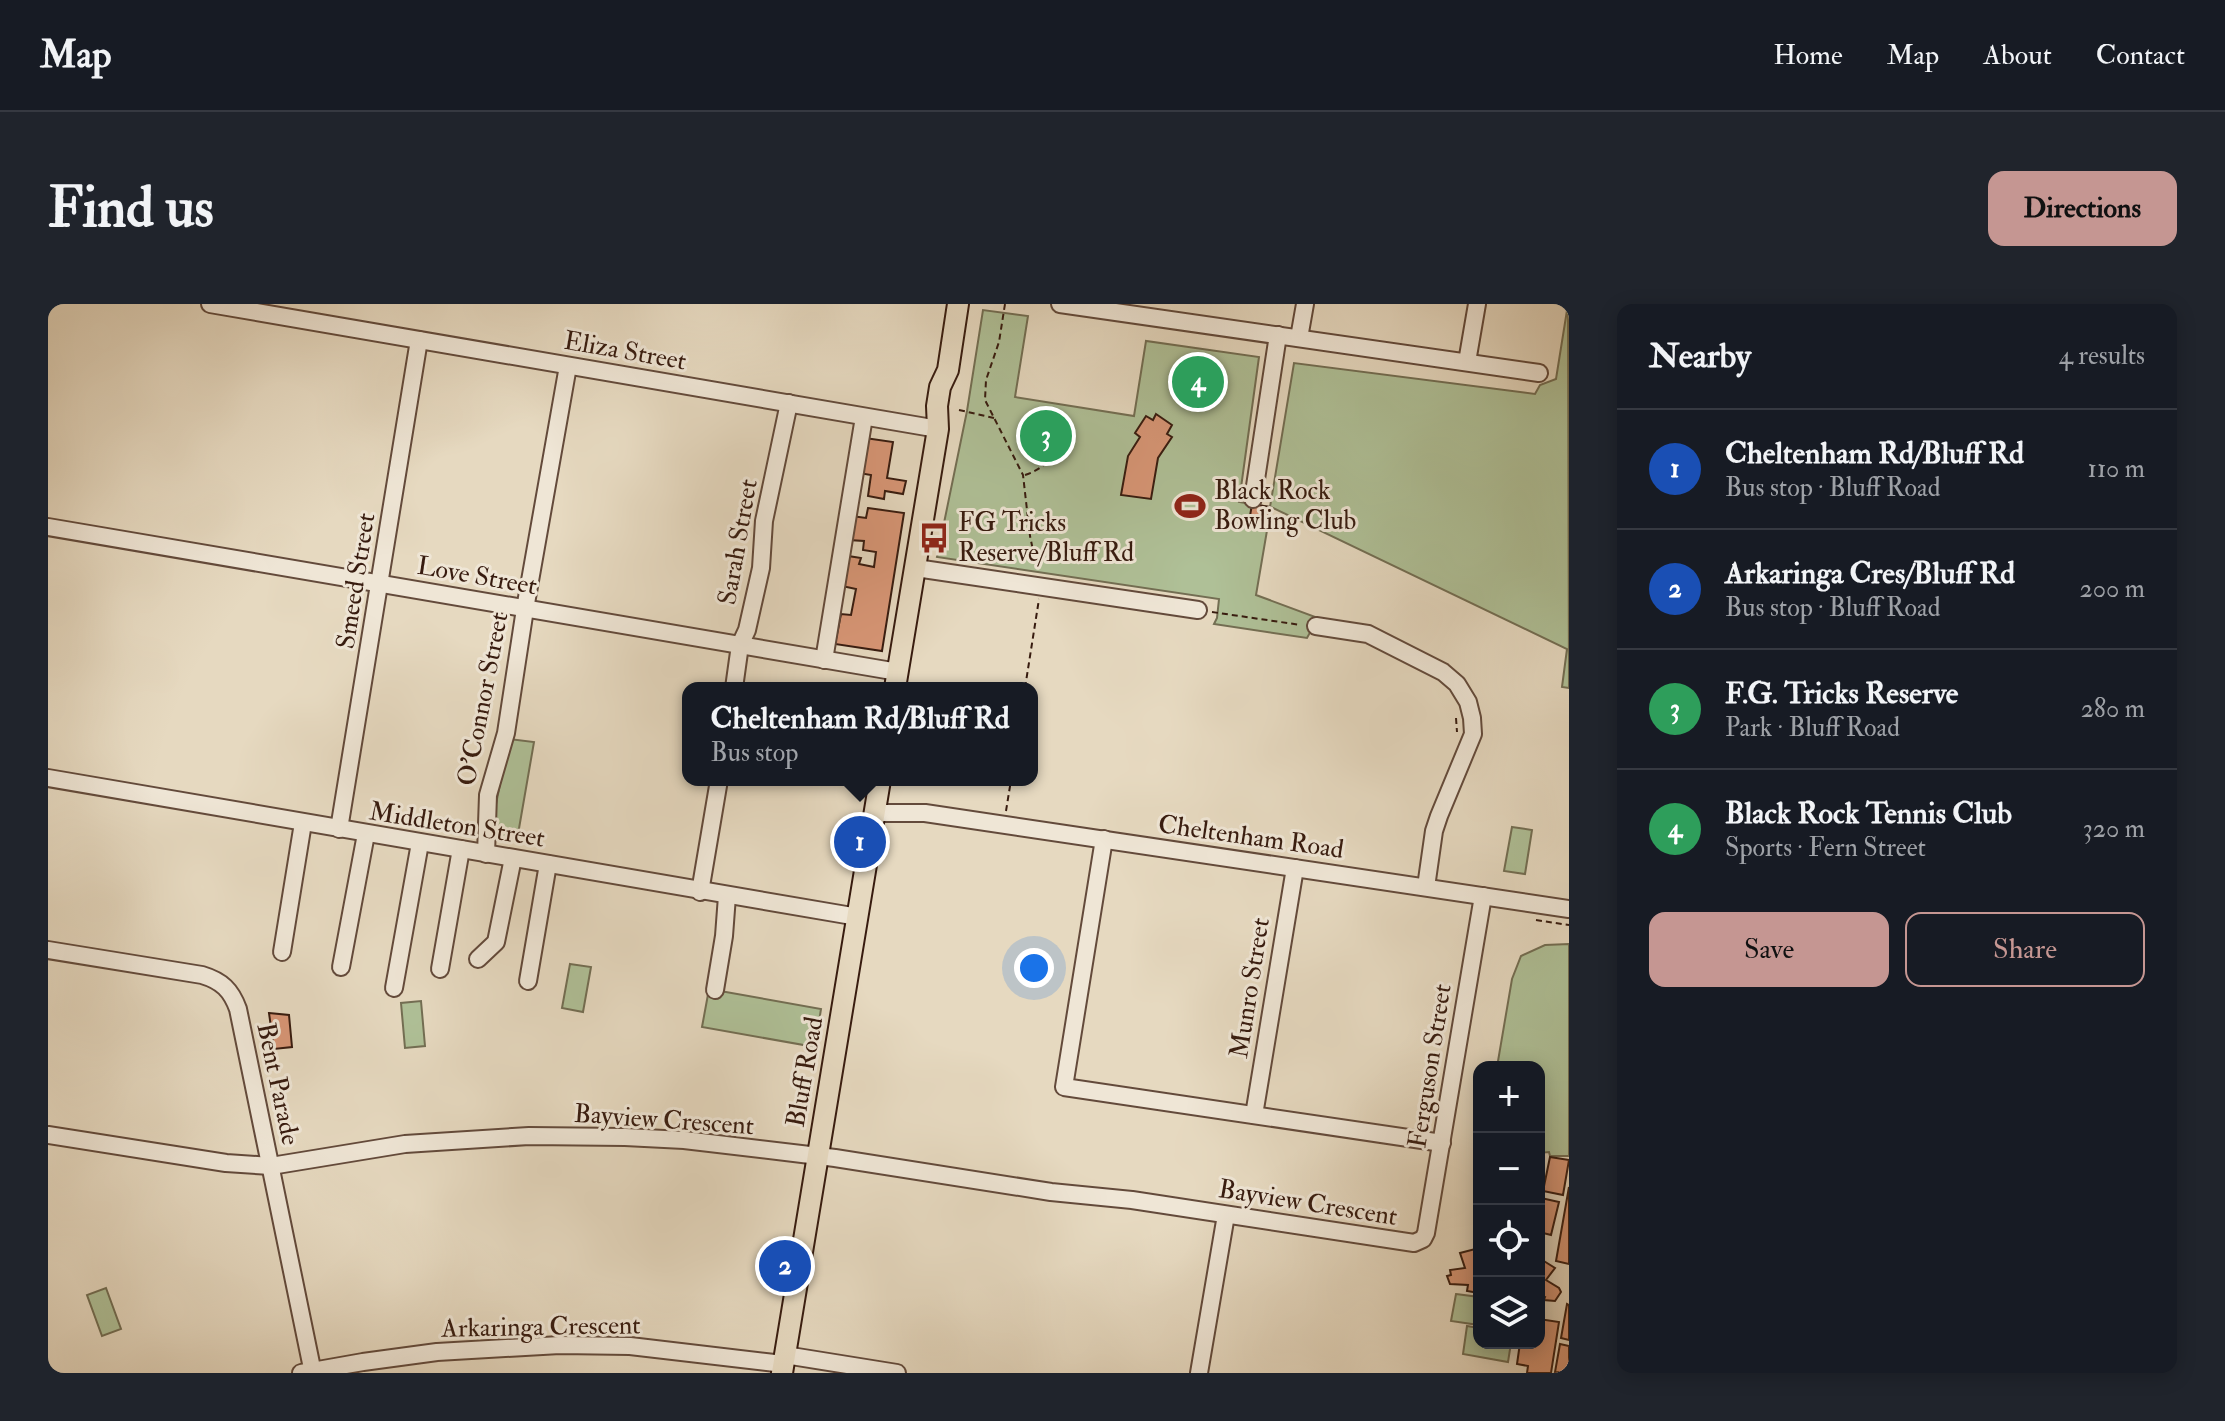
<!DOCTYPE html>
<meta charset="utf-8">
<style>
:root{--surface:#171b24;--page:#20242c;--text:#f1f3f6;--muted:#9ea1a6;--line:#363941;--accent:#c59692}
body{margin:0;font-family:"IM FELL Double Pica",serif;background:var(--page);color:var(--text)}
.controls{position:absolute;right:24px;bottom:24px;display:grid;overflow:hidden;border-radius:16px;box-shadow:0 4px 20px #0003}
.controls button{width:72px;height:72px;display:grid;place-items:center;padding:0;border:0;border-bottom:2px solid var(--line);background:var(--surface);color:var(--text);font:40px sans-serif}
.you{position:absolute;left:986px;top:664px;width:28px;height:28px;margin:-20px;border:6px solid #fff;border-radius:50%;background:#1a73e8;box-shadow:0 0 0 12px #1a73e833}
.badge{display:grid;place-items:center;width:52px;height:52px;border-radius:50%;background:var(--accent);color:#fff;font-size:26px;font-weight:700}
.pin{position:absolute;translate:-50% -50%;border:4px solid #fff;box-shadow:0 2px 8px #0006}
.popup{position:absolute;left:634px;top:378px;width:356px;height:104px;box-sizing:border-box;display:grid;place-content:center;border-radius:16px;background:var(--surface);filter:drop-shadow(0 2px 6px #0005);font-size:26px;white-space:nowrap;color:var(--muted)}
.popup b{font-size:30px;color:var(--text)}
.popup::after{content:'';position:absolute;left:50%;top:100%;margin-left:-16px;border:16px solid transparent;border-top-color:var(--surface)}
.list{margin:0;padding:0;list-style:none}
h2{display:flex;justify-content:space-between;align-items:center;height:104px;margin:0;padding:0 32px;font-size:34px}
h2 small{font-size:26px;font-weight:400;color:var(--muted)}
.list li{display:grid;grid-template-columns:52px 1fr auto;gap:24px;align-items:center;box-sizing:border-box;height:120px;padding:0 32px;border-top:2px solid var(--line)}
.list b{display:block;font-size:30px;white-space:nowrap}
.list p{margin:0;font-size:26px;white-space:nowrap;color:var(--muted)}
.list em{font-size:26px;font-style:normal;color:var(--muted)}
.actions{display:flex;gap:16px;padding:24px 32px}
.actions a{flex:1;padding:18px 0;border:2px solid var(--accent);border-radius:16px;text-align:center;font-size:28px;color:var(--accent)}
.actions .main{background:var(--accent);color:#111}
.icon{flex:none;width:44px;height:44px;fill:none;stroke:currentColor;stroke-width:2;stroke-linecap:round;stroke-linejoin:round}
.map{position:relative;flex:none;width:1521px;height:1069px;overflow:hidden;border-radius:16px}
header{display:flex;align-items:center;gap:48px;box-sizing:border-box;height:112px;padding:0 40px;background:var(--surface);border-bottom:2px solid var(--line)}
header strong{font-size:38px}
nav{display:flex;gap:44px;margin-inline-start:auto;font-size:28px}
.intro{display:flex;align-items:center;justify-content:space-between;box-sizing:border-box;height:192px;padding:0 48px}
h1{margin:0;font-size:56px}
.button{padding:20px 36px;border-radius:16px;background:var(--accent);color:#111;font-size:28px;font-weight:700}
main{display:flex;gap:48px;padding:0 48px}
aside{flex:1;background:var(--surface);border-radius:16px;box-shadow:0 4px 20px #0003}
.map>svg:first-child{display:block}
.green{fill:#afc097;stroke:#736e53;stroke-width:2}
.building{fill:#d89676;stroke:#371b0f;stroke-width:2}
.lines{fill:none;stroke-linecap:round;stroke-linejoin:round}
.minor-casing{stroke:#634a3b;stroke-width:20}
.major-casing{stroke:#371b0f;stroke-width:24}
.path{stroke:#371b0f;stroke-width:2;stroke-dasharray:6 4;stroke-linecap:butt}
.minor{stroke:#efe6d6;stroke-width:16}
.major{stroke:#e6d9c0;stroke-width:20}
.labels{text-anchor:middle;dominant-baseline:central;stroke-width:6;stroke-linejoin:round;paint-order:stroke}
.street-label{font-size:26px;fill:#371b0f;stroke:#efe6d6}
.poi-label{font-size:26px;fill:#371b0f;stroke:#efe6d6;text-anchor:start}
</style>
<header>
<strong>Map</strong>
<nav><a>Home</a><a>Map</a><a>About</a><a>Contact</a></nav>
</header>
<div class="intro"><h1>Find us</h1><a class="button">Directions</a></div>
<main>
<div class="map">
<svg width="1521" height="1069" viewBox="0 0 1521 1069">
<rect width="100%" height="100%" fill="#e6d9c0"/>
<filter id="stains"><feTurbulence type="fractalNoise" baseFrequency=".0025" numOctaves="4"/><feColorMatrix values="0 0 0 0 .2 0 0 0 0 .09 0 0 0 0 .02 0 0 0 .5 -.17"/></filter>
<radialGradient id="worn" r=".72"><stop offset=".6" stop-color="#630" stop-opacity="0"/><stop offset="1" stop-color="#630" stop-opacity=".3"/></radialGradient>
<g class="green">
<path d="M 1520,0 L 1521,384 L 1514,383 L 1519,345 L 1223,203 L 1208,291 L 1270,314 L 1259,334 L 1166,320 L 1169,314 L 1171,295 L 889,253 L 919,107 L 935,6 L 980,12 L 967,93 L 1086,112 L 1098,37 L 1211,53 L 1191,198 L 1222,203 L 1246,59 L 1487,90 L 1492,81 L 1508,75 Z"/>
<path d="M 461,435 L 486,438 L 469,536 L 446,532 L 444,520 Z"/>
<path d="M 1464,523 L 1484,526 L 1477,570 L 1456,567 Z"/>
<path d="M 1521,640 L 1521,852 L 1502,852 L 1501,848 L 1491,849 L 1491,763 L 1449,763 L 1464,675 L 1473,652 L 1497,641 Z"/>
<path d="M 522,660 L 543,663 L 535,708 L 514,704 Z"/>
<path d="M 661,685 L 773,705 L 767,743 L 654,723 Z"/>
<path d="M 373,697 L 377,742 L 357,744 L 353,699 Z"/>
<path d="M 58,984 L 73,1025 L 54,1032 L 39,991 Z"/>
<path d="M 1408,990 L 1431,993 L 1431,1021 L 1403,1017 Z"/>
<path d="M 1419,1022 L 1431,1024 L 1431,1039 L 1463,1039 L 1460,1058 L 1415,1050 Z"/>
</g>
<g class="building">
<path d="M 1108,110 L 1124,121 L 1119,130 L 1124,133 L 1110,154 L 1103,195 L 1073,191 L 1080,152 L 1092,133 L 1087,129 L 1098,112 L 1105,116 Z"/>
<path d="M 817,134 L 845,138 L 839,174 L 858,177 L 855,190 L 837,187 L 836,195 L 820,192 L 823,171 L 811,169 Z"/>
<path d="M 1204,200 L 1222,203 L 1220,215 L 1202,212 Z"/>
<path d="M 820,204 L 856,209 L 834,347 L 787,340 L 793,310 L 803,311 L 808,285 L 794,282 L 800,252 L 813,254 L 811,260 L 826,263 L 828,248 L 815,246 L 816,237 L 801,236 L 803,212 L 818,214 Z"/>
<path d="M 221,709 L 241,711 L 244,743 L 226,745 Z"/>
<path d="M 1502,853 L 1521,856 L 1515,891 L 1495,887 Z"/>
<path d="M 1521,883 L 1521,960 L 1508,957 Z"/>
<path d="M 1493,894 L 1511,898 L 1503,931 L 1491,928 L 1491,904 Z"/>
<path d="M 1431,944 L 1431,989 L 1419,987 L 1420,981 L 1402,980 L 1399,972 L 1403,971 L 1402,966 L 1417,964 L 1412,949 Z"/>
<path d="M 1491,954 L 1507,964 L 1498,976 L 1511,984 L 1513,988 L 1507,997 L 1496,996 L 1497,993 L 1491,992 Z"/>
<path d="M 1519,1000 L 1521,1001 L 1521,1036 L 1513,1034 Z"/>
<path d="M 1491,1015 L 1511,1018 L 1503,1069 L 1479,1069 L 1480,1062 L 1469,1060 L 1472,1039 L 1491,1039 Z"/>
<path d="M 1512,1040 L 1521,1042 L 1521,1069 L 1507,1068 Z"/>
</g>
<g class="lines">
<g class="minor-casing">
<g id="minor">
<path d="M 162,0 L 890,125"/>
<path d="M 1012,0 L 1491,69"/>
<path d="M 1251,34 L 1257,0"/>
<path d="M 1419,58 L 1429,0"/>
<path d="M 1205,195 L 1230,31"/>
<path d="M 0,223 L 850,368"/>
<path d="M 868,264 L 1150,306"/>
<path d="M 1268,322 L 1320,330 L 1395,368 L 1409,380 L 1420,398 L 1424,414 L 1425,430 L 1391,512 L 1386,527 L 1378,583"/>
<path d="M 776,356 L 816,113"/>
<path d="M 686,384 L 692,341 L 699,326 L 713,264 L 716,217 L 741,99"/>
<path d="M 0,474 L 810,613"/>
<path d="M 827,509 L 877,509 L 1521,605"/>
<path d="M 291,525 L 371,36"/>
<path d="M 1056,535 L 1016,783 L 1394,839"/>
<path d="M 438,550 L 440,491 L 458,429 L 477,305 L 520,62"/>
<path d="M 652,588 L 671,476"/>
<path d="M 0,646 L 154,671 C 174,677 183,686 190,705 L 265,1069"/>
<path d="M 234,648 L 255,519"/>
<path d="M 430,655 L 448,638 L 465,554"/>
<path d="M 293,663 L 318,530"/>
<path d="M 392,665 L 413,545"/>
<path d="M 480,677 L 500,560"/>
<path d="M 346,684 L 372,539"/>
<path d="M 667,686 L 676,632 L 679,592"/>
<path d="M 1206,811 L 1247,564"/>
<path d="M 0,831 L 178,859 L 223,862 L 357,840 L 481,832 L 577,833 L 636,836 L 787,854 L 1003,888 L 1084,896 L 1366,939 L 1375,935 L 1378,929 L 1435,592"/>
<path d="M 737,1051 L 849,1069"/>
<path d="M 253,1069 L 315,1058 L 389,1048 L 512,1041 L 582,1042 L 735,1060"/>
<path d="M 1151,1069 L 1178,911"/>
</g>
</g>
<g class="major-casing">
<g id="major">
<path d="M 847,384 L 890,125 L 889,102 L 892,83 L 900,66 L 910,0"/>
<path d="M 734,1069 L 832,476"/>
</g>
</g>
<g class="path">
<path d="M 957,0 L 951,38 L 938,76 L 937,96 L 975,171 L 982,232 L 989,265"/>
<path d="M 911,106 L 946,114"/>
<path d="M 977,171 C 992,166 1000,159 1008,145"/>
<path d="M 1164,308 L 1253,321"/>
<path d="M 977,384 L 991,295"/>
<path d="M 1408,414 L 1409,428"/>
<path d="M 958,507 L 963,476"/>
<path d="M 1488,616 L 1521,621"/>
</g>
<use href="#minor" class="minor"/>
<use href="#major" class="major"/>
</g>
<defs>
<g id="stadium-bare" transform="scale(2.4)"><path d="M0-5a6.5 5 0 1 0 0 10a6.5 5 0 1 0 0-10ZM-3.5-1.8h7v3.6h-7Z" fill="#8f2418" stroke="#efe6d6" stroke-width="2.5" paint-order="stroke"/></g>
<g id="bus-bare" transform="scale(2.4)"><path d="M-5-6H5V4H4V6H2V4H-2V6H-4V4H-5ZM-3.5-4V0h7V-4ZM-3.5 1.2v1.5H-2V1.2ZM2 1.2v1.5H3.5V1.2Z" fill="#8f2418" stroke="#efe6d6" stroke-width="2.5" paint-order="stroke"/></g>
</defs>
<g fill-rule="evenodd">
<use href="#stadium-bare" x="1142" y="202"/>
<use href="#bus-bare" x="886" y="234"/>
</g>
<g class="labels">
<g class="street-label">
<text transform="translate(577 47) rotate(10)">Eliza Street</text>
<text transform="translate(690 238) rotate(-80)">Sarah Street</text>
<text transform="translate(429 272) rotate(10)">Love Street</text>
<text transform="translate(308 277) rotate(-81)">Smeed Street</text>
<text transform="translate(435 395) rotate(-79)">O'Connor Street</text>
<text transform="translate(409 521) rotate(9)">Middleton Street</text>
<text transform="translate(1203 533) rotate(8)">Cheltenham Road</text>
<text transform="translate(1202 684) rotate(-81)">Munro Street</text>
<text transform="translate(1382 762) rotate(-81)">Ferguson Street</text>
<text transform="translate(757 768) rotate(-80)">Bluff Road</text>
<text transform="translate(230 780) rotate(78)">Bent Parade</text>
<text transform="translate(616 816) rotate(4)">Bayview Crescent</text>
<text transform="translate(1260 899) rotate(9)">Bayview Crescent</text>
<text transform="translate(493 1023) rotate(-1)">Arkaringa Crescent</text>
</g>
<g class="poi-label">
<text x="1166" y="187">Black Rock<tspan x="1166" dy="30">Bowling Club</tspan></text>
<text x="910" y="219">FG Tricks<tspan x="910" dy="30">Reserve/Bluff Rd</tspan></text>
</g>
</g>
<rect width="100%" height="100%" filter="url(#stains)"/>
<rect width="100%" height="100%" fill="url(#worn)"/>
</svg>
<div class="controls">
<button>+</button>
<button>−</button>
<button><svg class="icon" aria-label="locate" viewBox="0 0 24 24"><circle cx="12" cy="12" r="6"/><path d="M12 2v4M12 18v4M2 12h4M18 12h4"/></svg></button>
<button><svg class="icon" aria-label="layers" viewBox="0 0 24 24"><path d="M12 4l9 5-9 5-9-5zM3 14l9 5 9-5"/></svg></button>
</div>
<div class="you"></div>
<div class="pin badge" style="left:812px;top:538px;background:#1a4fb4">1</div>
<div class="popup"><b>Cheltenham Rd/Bluff Rd</b>Bus stop</div>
<div class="pin badge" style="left:737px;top:962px;background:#1a4fb4">2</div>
<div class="pin badge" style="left:998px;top:132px;background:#2e9e5b">3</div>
<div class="pin badge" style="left:1150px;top:78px;background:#2e9e5b">4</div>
</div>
<aside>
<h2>Nearby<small>4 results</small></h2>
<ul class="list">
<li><span class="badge" style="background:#1a4fb4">1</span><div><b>Cheltenham Rd/Bluff Rd</b><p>Bus stop · Bluff Road</p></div><em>110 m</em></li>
<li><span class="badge" style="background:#1a4fb4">2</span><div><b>Arkaringa Cres/Bluff Rd</b><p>Bus stop · Bluff Road</p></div><em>200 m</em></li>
<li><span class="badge" style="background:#2e9e5b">3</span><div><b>F.G. Tricks Reserve</b><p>Park · Bluff Road</p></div><em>280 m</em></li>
<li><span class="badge" style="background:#2e9e5b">4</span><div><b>Black Rock Tennis Club</b><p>Sports · Fern Street</p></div><em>320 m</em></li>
</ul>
<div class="actions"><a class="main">Save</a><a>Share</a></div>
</aside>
</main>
